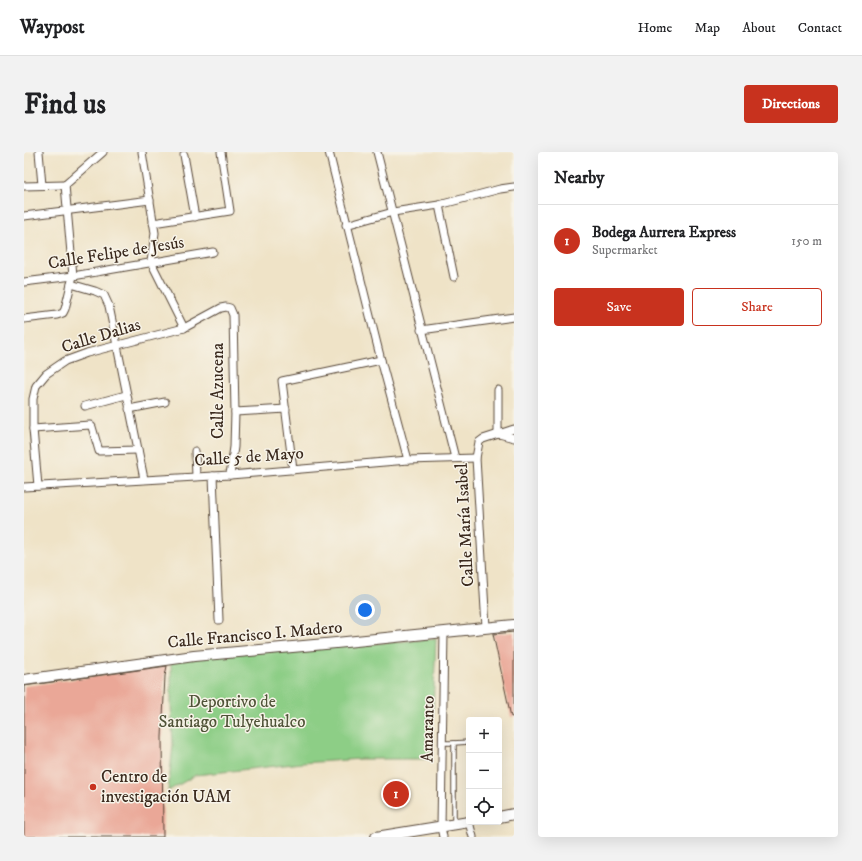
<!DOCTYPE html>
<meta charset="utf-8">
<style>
:root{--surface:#fff;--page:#f2f2f2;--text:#202124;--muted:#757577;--line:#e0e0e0;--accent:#c8321e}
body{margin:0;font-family:"IM FELL DW Pica",serif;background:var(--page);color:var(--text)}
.controls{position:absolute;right:12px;bottom:12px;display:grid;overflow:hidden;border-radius:4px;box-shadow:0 4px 16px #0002}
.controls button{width:36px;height:36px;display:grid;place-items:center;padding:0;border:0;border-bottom:1px solid var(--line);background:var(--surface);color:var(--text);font:20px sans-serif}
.you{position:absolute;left:341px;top:458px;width:14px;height:14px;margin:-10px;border:3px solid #fff;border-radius:50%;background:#1a73e8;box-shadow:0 0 0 6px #1a73e833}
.badge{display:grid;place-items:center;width:26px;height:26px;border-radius:50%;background:var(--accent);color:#fff;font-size:13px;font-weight:700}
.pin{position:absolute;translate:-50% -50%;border:2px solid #fff;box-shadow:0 1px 4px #0006}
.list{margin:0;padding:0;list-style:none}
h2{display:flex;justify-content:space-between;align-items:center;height:52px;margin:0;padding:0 16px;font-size:17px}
h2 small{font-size:13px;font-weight:400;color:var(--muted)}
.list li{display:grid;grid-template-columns:26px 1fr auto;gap:12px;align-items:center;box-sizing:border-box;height:72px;padding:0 16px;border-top:1px solid var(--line)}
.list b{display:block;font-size:15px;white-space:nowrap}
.list p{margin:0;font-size:13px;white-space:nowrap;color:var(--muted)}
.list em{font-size:13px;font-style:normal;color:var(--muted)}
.actions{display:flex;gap:8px;padding:12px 16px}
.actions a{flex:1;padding:9px 0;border:1px solid var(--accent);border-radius:4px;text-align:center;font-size:14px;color:var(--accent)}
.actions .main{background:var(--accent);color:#fff}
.icon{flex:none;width:22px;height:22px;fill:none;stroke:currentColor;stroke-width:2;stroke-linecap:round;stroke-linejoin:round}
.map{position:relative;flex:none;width:490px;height:685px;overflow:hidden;border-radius:4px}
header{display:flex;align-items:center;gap:24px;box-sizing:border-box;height:56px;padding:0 20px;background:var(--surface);border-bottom:1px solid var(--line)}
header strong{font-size:19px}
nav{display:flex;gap:22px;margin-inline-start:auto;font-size:14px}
.intro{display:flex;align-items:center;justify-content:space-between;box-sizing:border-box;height:96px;padding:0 24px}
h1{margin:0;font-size:28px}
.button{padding:10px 18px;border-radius:4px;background:var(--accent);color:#fff;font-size:14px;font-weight:700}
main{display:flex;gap:24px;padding:0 24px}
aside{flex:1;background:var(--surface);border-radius:4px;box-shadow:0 4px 16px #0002}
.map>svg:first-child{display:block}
.green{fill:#8dce86;stroke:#647c52}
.building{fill:#eaa797}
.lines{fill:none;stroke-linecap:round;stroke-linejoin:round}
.lane-casing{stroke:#564637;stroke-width:5.5}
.street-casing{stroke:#564637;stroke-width:9}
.secondary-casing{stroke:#564637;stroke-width:12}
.lane{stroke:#fff;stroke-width:3.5}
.street{stroke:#fff;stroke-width:7}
.secondary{stroke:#fff;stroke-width:10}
.poi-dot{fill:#c8321e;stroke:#f7f3e8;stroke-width:1.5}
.labels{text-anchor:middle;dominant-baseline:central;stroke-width:3;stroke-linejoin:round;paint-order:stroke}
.street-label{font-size:17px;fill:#3b2a1e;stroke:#f7f3e8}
.park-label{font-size:17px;fill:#505338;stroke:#f7f3e8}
.poi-label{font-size:17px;fill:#3b2a1e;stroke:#f7f3e8;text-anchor:start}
</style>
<header>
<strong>Waypost</strong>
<nav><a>Home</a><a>Map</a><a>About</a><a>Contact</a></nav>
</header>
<div class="intro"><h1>Find us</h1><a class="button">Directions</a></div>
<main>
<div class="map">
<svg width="490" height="685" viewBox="0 0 490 685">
<rect width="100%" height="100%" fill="#f7f3e8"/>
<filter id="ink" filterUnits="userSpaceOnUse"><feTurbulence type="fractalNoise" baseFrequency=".025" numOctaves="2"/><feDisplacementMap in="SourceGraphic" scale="8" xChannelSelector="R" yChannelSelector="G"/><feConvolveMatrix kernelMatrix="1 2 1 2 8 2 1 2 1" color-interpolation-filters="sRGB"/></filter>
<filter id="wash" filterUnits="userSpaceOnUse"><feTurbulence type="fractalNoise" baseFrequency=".012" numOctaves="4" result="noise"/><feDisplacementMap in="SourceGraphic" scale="16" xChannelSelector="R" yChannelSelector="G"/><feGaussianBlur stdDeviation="0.9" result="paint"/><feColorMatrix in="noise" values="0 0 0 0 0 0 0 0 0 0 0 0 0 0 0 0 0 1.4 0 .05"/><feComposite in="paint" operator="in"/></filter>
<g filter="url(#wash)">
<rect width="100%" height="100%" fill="#efe3c7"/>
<path class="green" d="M 412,487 L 407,607 L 336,607 L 278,611 L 172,623 L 144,639 L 149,593 L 147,552 L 147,506 Z"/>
<g id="blocks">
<g class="building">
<path d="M 490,480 L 490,564 L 487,565 L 469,482 Z"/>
<path d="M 143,514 L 141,524 L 138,585 L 139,685 L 0,685 L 0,534 Z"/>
</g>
</g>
</g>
<g filter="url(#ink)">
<use href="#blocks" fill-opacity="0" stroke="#564637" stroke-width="1"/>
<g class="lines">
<g class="lane-casing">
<g id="lane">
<path d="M 419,591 L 430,591"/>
<path d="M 430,671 L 430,591 L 445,590"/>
</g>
</g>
<g class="street-casing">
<g id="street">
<path d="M 15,0 L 18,33"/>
<path d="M 118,0 L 131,81 L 127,110 L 160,176"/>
<path d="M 305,0 L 357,208 L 384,308"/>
<path d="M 353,0 L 431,306"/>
<path d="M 160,3 L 171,65"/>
<path d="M 41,33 L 79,0"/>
<path d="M 0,34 L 41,33"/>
<path d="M 415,53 L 430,125"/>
<path d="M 0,64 L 126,48"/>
<path d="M 129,71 L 206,59 L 197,0"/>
<path d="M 322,73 L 369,60 L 415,53 L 476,37 L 490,35"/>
<path d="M 0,130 L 49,124 L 189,100"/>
<path d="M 47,132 L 71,139 L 80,143 L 85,154 L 120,327"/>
<path d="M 0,167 L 33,163 L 39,161 L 41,157 L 49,124 L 41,33"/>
<path d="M 397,178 L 490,165"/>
<path d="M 474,238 L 474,282"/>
<path d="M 61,254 L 102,243"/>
<path d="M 105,257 L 141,250"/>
<path d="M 211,260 L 262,257"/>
<path d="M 9,277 L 66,273 L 68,275 L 75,299 L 114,298"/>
<path d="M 475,282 L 490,286"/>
<path d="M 171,299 L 172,324"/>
<path d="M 269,318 L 258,229 L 357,208"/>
<path d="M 189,324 L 195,468"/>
<path d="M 14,334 L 9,277 L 9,247 L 12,234 L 22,222 L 41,209 L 63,201 L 160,176 L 197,156 L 202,155 L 206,156 L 209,163 L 211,260 L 210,295 L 206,323"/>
<path d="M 0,335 L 206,323 L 384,308 L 452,306"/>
<path d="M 462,475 L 452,306 L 455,290 L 459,287 L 490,277"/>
<path d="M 445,670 L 449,685"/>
<path d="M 419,685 L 417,675 L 420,480"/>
</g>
</g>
<g class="secondary-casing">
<g id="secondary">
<path d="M 0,528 L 170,504 L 312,491 L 490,473"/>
<path d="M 475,665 L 490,662"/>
<path d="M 352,685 L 445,670"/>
</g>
</g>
<use href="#lane" class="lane"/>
<use href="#street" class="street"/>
<use href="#secondary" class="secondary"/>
</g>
</g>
<circle class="poi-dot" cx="69" cy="635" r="4"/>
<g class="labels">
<g class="street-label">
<text transform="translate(92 101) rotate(-9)">Calle Felipe de Jesús</text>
<text transform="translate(77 184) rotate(-17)">Calle Dalias</text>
<text transform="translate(194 239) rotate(-90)">Calle Azucena</text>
<text transform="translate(225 305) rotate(-4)">Calle 5 de Mayo</text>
<text transform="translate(441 373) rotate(-93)">Calle María Isabel</text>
<text transform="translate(231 483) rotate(-5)">Calle Francisco I. Madero</text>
<text transform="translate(404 577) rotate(-89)">Amaranto</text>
</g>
<g class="park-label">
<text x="208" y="550">Deportivo de<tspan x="208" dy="20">Santiago Tulyehualco</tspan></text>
</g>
<g class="poi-label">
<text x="77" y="625">Centro de<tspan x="77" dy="20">investigación UAM</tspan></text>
</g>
</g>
</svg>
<div class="controls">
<button>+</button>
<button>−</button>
<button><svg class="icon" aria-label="locate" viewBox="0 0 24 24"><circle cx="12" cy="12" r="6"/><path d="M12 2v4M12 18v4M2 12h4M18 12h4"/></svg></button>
</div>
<div class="you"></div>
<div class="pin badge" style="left:372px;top:642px">1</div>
</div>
<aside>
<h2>Nearby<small></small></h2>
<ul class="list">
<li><span class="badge">1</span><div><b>Bodega Aurrera Express</b><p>Supermarket</p></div><em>150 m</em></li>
</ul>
<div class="actions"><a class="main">Save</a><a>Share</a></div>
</aside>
</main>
